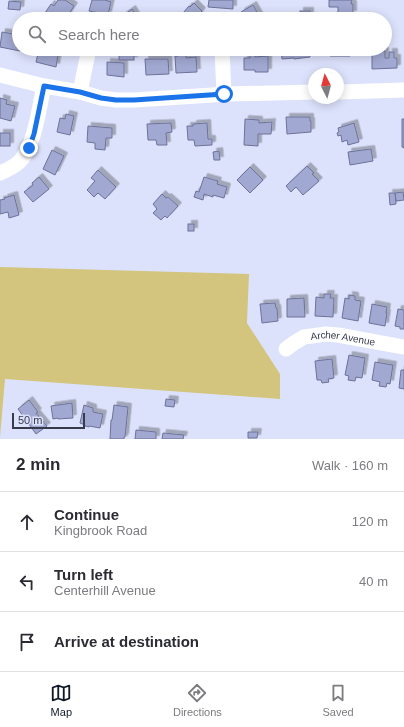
<!DOCTYPE html>
<meta charset="utf-8">
<style>
:root{--surface:#fff;--page:#f7f7f7;--text:#2b2b33;--muted:#7c7c81;--line:#e1e1e2;--accent:#111827}
body{margin:0;font-family:Helvetica,sans-serif;background:var(--page);color:var(--text)}
.compass{position:absolute;left:308px;top:68px;width:36px;height:36px;border-radius:50%;background:var(--surface);box-shadow:0 2px 10px #0003;rotate:354deg}
.scale{position:absolute;left:12px;bottom:10px;width:73px;box-sizing:border-box;padding-left:4px;border:2px solid #373a4b;border-top:0;font-size:11px;line-height:14px;white-space:nowrap;color:#373a4b;-webkit-text-stroke:3px #dde2fc;paint-order:stroke}
.stop{position:absolute;width:12px;height:12px;margin:-9px;border:3px solid #1a73e8;border-radius:50%;background:#fff}
.stop.end{background:#1a73e8;border-color:#fff;box-shadow:0 1px 4px #0008}
.list{margin:0;padding:0;list-style:none}
h2{display:flex;justify-content:space-between;align-items:center;height:52px;margin:0;padding:0 16px;font-size:17px}
h2 small{font-size:13px;font-weight:400;color:var(--muted)}
.list li{display:grid;grid-template-columns:26px 1fr auto;gap:12px;align-items:center;box-sizing:border-box;height:60px;padding:0 16px;border-top:1px solid var(--line)}
.list b{display:block;font-size:15px;white-space:nowrap}
.list p{margin:0;font-size:13px;white-space:nowrap;color:var(--muted)}
.list em{font-size:13px;font-style:normal;color:var(--muted)}
.icon{flex:none;width:22px;height:22px;fill:none;stroke:currentColor;stroke-width:2;stroke-linecap:round;stroke-linejoin:round}
.map{position:relative;flex:none;width:404px;height:439px;overflow:hidden}
.search{position:absolute;background:var(--surface);box-shadow:0 2px 10px #0003;left:12px;right:12px;top:12px;height:44px;display:flex;align-items:center;gap:10px;box-sizing:border-box;padding:0 14px;border-radius:22px;color:var(--muted);font-size:15px}
.sheet{height:232px;background:var(--surface)}
nav{display:flex;justify-content:space-around;align-items:center;box-sizing:border-box;height:56px;border-top:1px solid var(--line);background:var(--surface);font-size:11px;color:var(--muted)}
nav a{display:grid;justify-items:center;gap:2px}
nav .on{color:var(--accent)}
.map>svg:first-child{display:block}
.green{fill:#d3c47e}
.building{fill:#a1a8d1;stroke:#6c7299;filter:url(#shadow)}
.lines{fill:none;stroke-linecap:round;stroke-linejoin:round}
.minor{stroke:#fff;stroke-width:15}
.route{stroke:#1a73e8;stroke-width:5}
.labels{text-anchor:middle;dominant-baseline:central;stroke-width:4;stroke-linejoin:round;paint-order:stroke}
.street-label{font-size:10px;fill:#373a4b;stroke:#dde2fc}
</style>
<div class="map">
<svg width="404" height="439" viewBox="0 0 404 439">
<defs>
<filter id="shadow"><feDropShadow dx="3.5" dy="-3.5" stdDeviation="0" flood-color="#0004"/></filter>
</defs>
<rect width="100%" height="100%" fill="#dde2fc"/>
<path class="green" d="M 0,267 L 249,274 L 247,323 L 280,374 L 280,399 L 5,379 L 0,437 Z"/>
<g class="building">
<path d="M 58,0 L 65,0 L 74,6 L 67,17 L 65,16 L 63,19 L 41,19 L 51,4 L 54,6 Z"/>
<path d="M 92,0 L 105,0 L 111,2 L 108,15 L 89,11 Z"/>
<path d="M 209,0 L 233,0 L 233,9 L 208,7 Z"/>
<path d="M 329,0 L 352,0 L 351,4 L 353,4 L 353,14 L 338,14 L 338,7 L 329,7 Z"/>
<path d="M 9,1 L 21,2 L 20,10 L 8,9 Z"/>
<path d="M 194,3 L 202,11 L 196,19 L 178,19 L 189,6 L 190,7 Z"/>
<path d="M 253,5 L 261,19 L 244,19 L 241,12 Z"/>
<path d="M 132,9 L 138,19 L 122,19 L 121,17 Z"/>
<rect x="300" y="11" width="10" height="5"/>
<path d="M 2,32 L 19,35 L 20,51 L 0,47 Z"/>
<path d="M 39,49 L 59,49 L 56,67 L 36,62 Z"/>
<rect x="119" y="49" width="15" height="11"/>
<path d="M 281,49 L 309,49 L 310,57 L 294,59 L 294,58 L 282,59 Z"/>
<path d="M 329,49 L 350,49 L 350,56 L 330,56 Z"/>
<path d="M 178,51 L 186,51 L 186,58 L 196,57 L 197,72 L 176,73 L 175,56 L 178,56 Z"/>
<path d="M 372,51 L 385,51 L 385,58 L 389,58 L 389,52 L 394,52 L 394,58 L 397,58 L 397,68 L 372,69 Z"/>
<path d="M 250,53 L 255,53 L 255,57 L 268,56 L 268,72 L 255,72 L 255,70 L 244,70 L 244,58 L 250,58 Z"/>
<path d="M 145,59 L 168,59 L 169,74 L 146,75 Z"/>
<path d="M 107,62 L 124,63 L 124,77 L 107,75 Z"/>
<path d="M 0,98 L 7,100 L 6,104 L 15,106 L 11,121 L 0,118 Z"/>
<path d="M 66,114 L 74,116 L 70,135 L 57,132 L 60,118 L 65,119 Z"/>
<path d="M 286,117 L 310,117 L 310,121 L 311,121 L 311,132 L 287,134 Z"/>
<path d="M 245,119 L 259,120 L 259,123 L 272,122 L 271,134 L 258,134 L 258,146 L 244,145 Z"/>
<path d="M 402,119 L 404,119 L 404,148 L 402,147 Z"/>
<path d="M 171,123 L 172,132 L 166,133 L 167,145 L 157,145 L 156,140 L 148,140 L 147,124 Z"/>
<path d="M 207,123 L 208,139 L 212,139 L 212,145 L 195,146 L 194,140 L 188,140 L 187,126 L 193,126 L 193,124 Z"/>
<path d="M 354,123 L 359,142 L 348,145 L 347,140 L 342,142 L 341,135 L 338,136 L 337,133 L 339,132 L 338,128 Z"/>
<path d="M 88,126 L 112,128 L 112,138 L 106,138 L 105,150 L 95,149 L 95,143 L 87,142 Z"/>
<rect x="0" y="133" width="10" height="13"/>
<path d="M 371,149 L 373,161 L 350,165 L 348,152 Z"/>
<path d="M 52,150 L 64,156 L 55,175 L 43,169 Z"/>
<path d="M 219,151 L 220,160 L 214,160 L 213,152 Z"/>
<path d="M 307,166 L 314,173 L 312,174 L 319,181 L 303,195 L 296,187 L 291,192 L 286,186 Z"/>
<path d="M 250,167 L 263,180 L 250,193 L 237,180 Z"/>
<path d="M 98,170 L 116,187 L 105,199 L 98,193 L 94,197 L 87,190 L 95,181 L 91,178 Z"/>
<path d="M 39,177 L 49,189 L 33,202 L 24,192 L 33,185 L 32,183 Z"/>
<path d="M 204,177 L 218,181 L 217,184 L 227,187 L 224,198 L 213,195 L 213,197 L 204,194 L 203,200 L 194,197 L 196,191 L 199,192 Z"/>
<path d="M 403,192 L 404,200 L 396,201 L 395,193 Z"/>
<path d="M 389,193 L 395,193 L 396,204 L 390,205 Z"/>
<path d="M 162,194 L 166,198 L 168,197 L 178,206 L 167,218 L 165,216 L 161,220 L 153,213 L 157,209 L 153,204 Z"/>
<path d="M 14,195 L 19,215 L 9,218 L 8,212 L 0,214 L 0,200 L 5,199 L 4,198 Z"/>
<rect x="188" y="224" width="6" height="7"/>
<path d="M 324,294 L 331,294 L 330,298 L 334,298 L 333,317 L 315,316 L 316,297 L 324,298 Z"/>
<path d="M 349,295 L 355,296 L 355,300 L 361,301 L 358,321 L 342,318 L 345,298 L 349,299 Z"/>
<path d="M 304,298 L 305,317 L 287,317 L 287,299 Z"/>
<path d="M 275,303 L 276,308 L 277,308 L 278,321 L 262,323 L 260,304 Z"/>
<path d="M 372,304 L 387,307 L 386,313 L 387,313 L 385,326 L 369,323 Z"/>
<path d="M 398,309 L 404,310 L 404,329 L 400,329 L 400,327 L 395,326 Z"/>
<path d="M 349,355 L 365,358 L 362,378 L 356,377 L 355,381 L 348,380 L 349,376 L 345,375 Z"/>
<path d="M 332,359 L 334,378 L 328,379 L 329,382 L 322,383 L 321,380 L 317,380 L 315,361 Z"/>
<path d="M 375,362 L 393,365 L 390,384 L 387,383 L 386,387 L 379,386 L 380,382 L 372,380 Z"/>
<path d="M 401,370 L 404,370 L 404,389 L 399,388 Z"/>
<path d="M 166,399 L 175,400 L 174,407 L 165,406 Z"/>
<path d="M 29,400 L 38,412 L 36,413 L 47,426 L 36,434 L 18,409 Z"/>
<path d="M 72,403 L 73,418 L 58,419 L 58,418 L 53,419 L 51,406 Z"/>
<path d="M 84,405 L 93,408 L 93,412 L 103,414 L 100,428 L 89,426 L 89,427 L 85,426 L 85,425 L 80,423 Z"/>
<path d="M 114,405 L 128,407 L 125,437 L 124,437 L 124,439 L 110,439 L 111,420 L 112,420 Z"/>
<path d="M 136,430 L 156,432 L 156,439 L 135,439 Z"/>
<path d="M 248,432 L 258,432 L 257,438 L 248,438 Z"/>
<path d="M 163,433 L 184,435 L 183,439 L 162,439 Z"/>
</g>
<g class="lines">
<g class="minor">
<path d="M 222,49 L 224,94"/>
<path d="M 0,75 L 44,86 L 80,92 L 101,98 L 116,100 L 135,100 L 228,94 L 314,92"/>
<path d="M 80,92 L 89,49"/>
<path d="M 338,92 L 404,90"/>
<path d="M 0,173 C 7,170 14,167 19,162 C 35,147 39,107 44,86"/>
<path id="s1" d="M 286,349 L 294,343 L 304,337 L 326,334 L 338,335 L 404,347"/>
</g>
</g>
<g class="lines">
<path class="route" d="M 29,148 L 34,134 L 44,86 L 80,92 L 101,98 L 116,100 L 134,100 L 224,94"/>
</g>
<g class="labels">
<g class="street-label">
<text stroke="none"><textPath href="#s1" startOffset="61">Archer Avenue</textPath></text>
</g>
</g>
</svg>
<svg class="compass" viewBox="-18 -18 36 36"><path d="M0-13l5 13h-10z" fill="#e53935"/><path d="M0 13l5-13h-10z" fill="#7c7c81"/></svg>
<div class="scale">50 m</div>
<div class="stop" style="left:224px;top:94px"></div>
<div class="stop end" style="left:29px;top:148px"></div>
<div class="search"><svg class="icon" aria-label="search" viewBox="0 0 24 24"><circle cx="10" cy="10" r="6"/><path d="M15 15l6 6"/></svg>Search here</div>
</div>
<section class="sheet">
<h2>2 min<small>Walk · 160 m</small></h2>
<ul class="list">
<li><svg class="icon" aria-label="ahead" viewBox="0 0 24 24"><path d="M12 20V5M6 11l6-6 6 6"/></svg><div><b>Continue</b><p>Kingbrook Road</p></div><em>120 m</em></li>
<li><svg class="icon" aria-label="left" viewBox="0 0 24 24"><path d="M17 20v-9H6M10 6l-5 5 5 5"/></svg><div><b>Turn left</b><p>Centerhill Avenue</p></div><em>40 m</em></li>
<li><svg class="icon" aria-label="arrive" viewBox="0 0 24 24"><path d="M6 21V4h12l-3 4 3 4H6"/></svg><div><b>Arrive at destination</b></div></li>
</ul>
</section>
<nav>
<a class="on"><svg class="icon" aria-label="map" viewBox="0 0 24 24"><path d="M3 6l6-2 6 2 6-2v14l-6 2-6-2-6 2zM9 4v14M15 6v14"/></svg>Map</a>
<a><svg class="icon" aria-label="directions" viewBox="0 0 24 24"><path d="M12 3l9 9-9 9-9-9zM9 14v-3h6M13 9l2 2-2 2"/></svg>Directions</a>
<a><svg class="icon" aria-label="saved" viewBox="0 0 24 24"><path d="M7 4h10v16l-5-4-5 4z"/></svg>Saved</a>
</nav>
